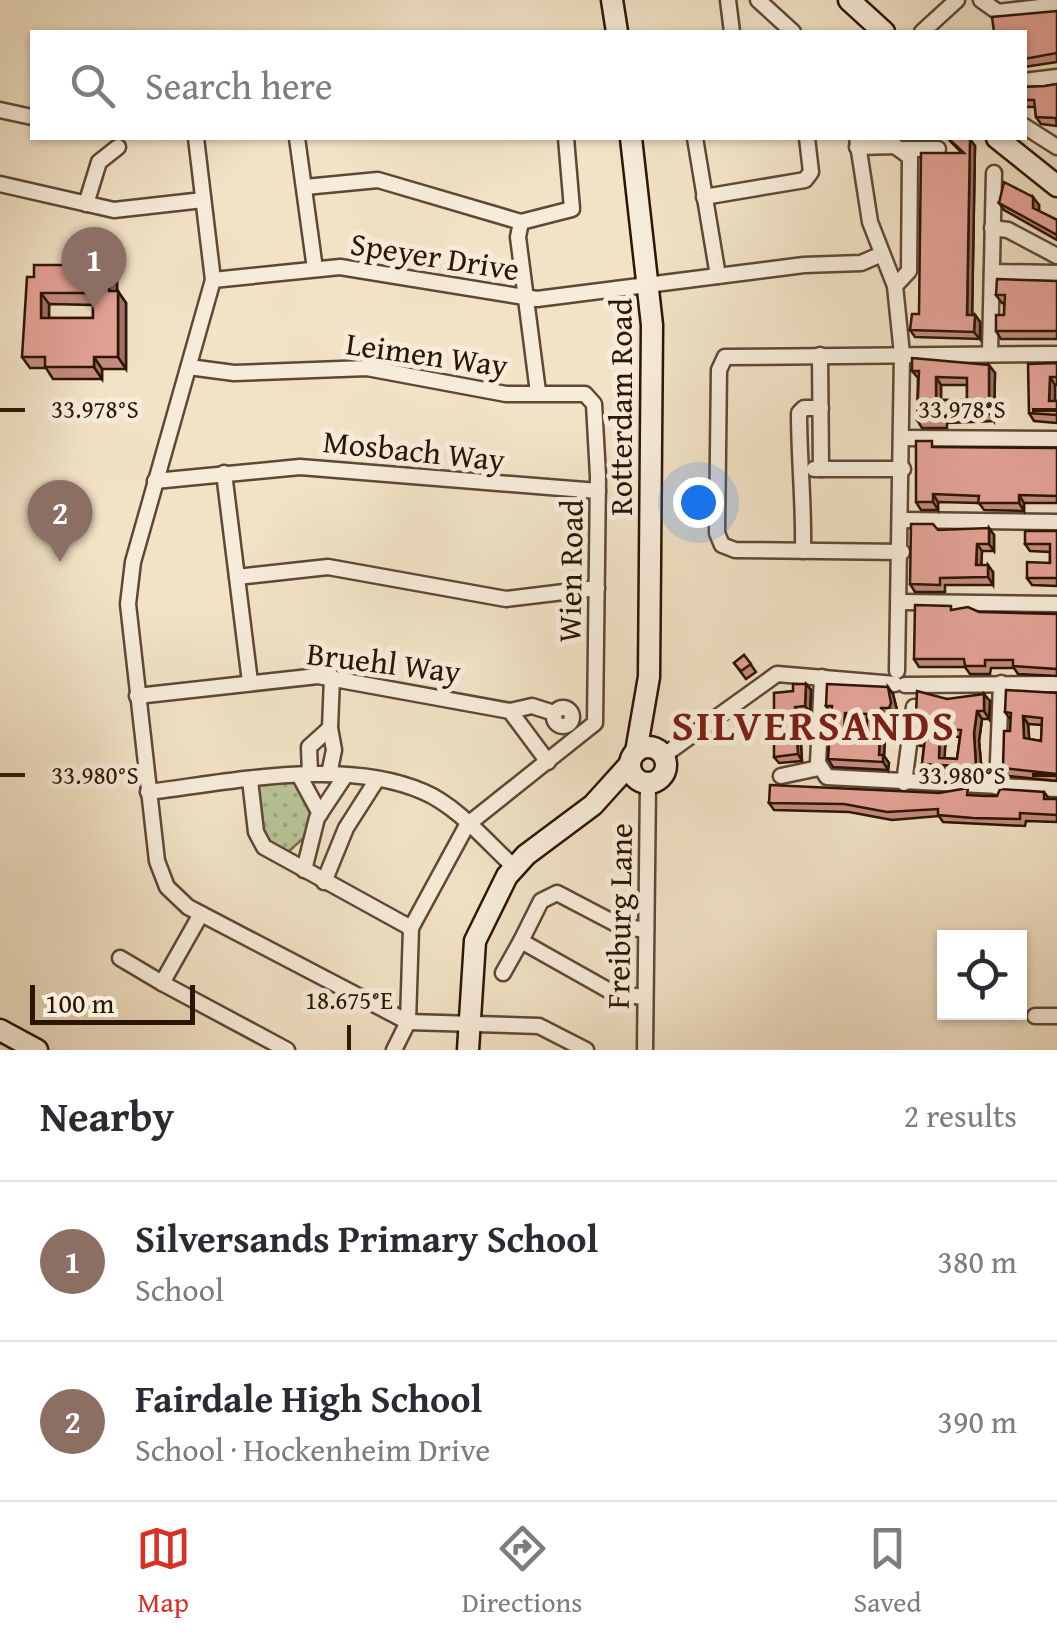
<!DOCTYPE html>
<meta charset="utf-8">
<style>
:root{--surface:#fff;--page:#f2f2f3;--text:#2b2b33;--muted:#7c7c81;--line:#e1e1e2;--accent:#d93025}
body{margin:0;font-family:"Gentium Book Plus",serif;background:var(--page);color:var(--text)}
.controls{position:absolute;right:30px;bottom:30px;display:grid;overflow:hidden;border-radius:0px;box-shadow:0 2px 8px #0004}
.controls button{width:90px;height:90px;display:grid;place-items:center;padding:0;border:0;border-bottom:2px solid var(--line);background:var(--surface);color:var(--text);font:50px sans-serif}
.scale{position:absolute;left:30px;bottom:25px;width:165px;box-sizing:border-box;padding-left:10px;border:5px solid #2c1504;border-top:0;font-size:28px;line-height:35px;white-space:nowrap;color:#2c1504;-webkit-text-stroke:8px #f7ecda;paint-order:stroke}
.you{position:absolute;left:698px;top:502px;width:35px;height:35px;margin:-25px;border:8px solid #fff;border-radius:50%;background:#1a73e8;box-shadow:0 0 0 15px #1a73e833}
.badge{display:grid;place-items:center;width:65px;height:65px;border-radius:50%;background:var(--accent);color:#fff;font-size:32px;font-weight:700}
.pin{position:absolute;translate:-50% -82px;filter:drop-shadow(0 2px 5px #0008)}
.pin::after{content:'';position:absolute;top:52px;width:35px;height:30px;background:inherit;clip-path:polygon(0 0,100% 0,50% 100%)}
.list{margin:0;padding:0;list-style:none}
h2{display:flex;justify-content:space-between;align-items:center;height:130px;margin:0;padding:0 40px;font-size:42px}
h2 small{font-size:32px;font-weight:400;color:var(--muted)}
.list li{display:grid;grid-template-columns:65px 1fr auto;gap:30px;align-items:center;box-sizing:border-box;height:160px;padding:0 40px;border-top:2px solid var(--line)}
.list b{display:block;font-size:38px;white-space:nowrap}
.list p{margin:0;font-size:32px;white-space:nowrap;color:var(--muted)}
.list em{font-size:32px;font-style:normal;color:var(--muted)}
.icon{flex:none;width:55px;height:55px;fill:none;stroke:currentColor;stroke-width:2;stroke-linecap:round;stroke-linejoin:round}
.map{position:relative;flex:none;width:1057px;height:1050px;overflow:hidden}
.search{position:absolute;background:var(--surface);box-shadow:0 2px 8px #0004;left:30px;right:30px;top:30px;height:110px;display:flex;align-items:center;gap:25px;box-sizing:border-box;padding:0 35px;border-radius:0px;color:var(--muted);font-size:38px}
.sheet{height:450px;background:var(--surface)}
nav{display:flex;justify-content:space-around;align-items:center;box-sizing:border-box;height:140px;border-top:2px solid var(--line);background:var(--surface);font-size:28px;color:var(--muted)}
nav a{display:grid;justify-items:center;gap:5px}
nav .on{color:var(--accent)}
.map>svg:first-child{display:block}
.park{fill:url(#park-dots);stroke:#726c4e;stroke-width:2.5}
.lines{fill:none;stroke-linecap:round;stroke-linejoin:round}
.street-casing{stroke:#5e4834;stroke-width:19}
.secondary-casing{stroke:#2c1504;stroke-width:25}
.street{stroke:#f7ecda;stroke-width:14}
.secondary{stroke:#f7ecda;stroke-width:20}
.wall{fill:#c48b82;stroke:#2c1504;stroke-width:2.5;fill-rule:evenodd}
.shaded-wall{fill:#a0716a;stroke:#2c1504;stroke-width:2.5}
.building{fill:#e4a297;stroke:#2c1504;stroke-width:2.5;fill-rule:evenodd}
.ticks{fill:none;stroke:#2c1504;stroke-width:4}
.labels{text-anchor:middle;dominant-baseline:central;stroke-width:10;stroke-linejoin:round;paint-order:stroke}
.street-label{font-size:32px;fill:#2c1504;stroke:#f7ecda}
.district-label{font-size:42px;font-weight:bold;letter-spacing:2.5px;fill:#7a1f14;stroke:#f7ecda}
.ticks-label{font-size:25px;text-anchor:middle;fill:#2c1504;stroke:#f7ecda;stroke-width:10;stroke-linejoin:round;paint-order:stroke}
</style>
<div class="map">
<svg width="1057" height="1050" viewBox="0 0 1057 1050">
<defs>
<pattern id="park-dots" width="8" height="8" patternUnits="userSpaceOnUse" patternTransform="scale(2.5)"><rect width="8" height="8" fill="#b7c498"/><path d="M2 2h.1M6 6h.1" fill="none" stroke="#9ea881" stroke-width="1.8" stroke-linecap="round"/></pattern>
</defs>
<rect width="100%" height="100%" fill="#f2e2c6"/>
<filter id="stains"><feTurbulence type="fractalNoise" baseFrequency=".002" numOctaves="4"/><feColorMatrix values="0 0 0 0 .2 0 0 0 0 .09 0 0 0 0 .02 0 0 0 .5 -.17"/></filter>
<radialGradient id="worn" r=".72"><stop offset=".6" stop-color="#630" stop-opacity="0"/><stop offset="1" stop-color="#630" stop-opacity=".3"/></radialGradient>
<path class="park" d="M 286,779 L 296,782 L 314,807 L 308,834 L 288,852 L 262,841 L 256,785 Z"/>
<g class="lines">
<g class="street-casing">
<g id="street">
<path d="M 728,0 L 732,32"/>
<path d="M 758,0 L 793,32"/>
<path d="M 981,0 L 998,12 L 1057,5"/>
<path d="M 922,32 L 957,0"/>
<path d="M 1024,81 L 1057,77"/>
<path d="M 0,110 L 32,117"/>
<path d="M 1024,126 L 1057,147"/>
<path d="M 196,138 L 213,280 L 133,562 L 128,604 L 157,861 L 167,887 L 188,907 L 408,1022 L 539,1026 L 586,1050"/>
<path d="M 297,138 L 315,269"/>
<path d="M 695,138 L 718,276"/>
<path d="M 857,138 L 870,222 L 895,286 L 902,354 L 897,671"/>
<path d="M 857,147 L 895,146 L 910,157 L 909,271 L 895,286"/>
<path d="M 904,149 L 938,149"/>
<path d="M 0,184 L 114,210 L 203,200"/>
<path d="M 305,187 L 378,180 L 521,222"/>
<path d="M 704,197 L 805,180 L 811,172 L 807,138"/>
<path d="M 86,204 L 99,162 L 118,147"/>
<path d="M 521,222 L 518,237 L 538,392"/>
<path d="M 521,222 L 572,209 L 566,138"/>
<path d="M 992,228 L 1008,230 L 1057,256"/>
<path d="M 992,272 L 1057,273"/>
<path d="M 213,280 L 340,267 L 537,299 L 804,265 L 861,263 L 882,254"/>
<path d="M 990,352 L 994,173"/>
<path d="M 820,355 L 821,469"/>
<path d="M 189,367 L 234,373 L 367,368 L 506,394 L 585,394 L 594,404 L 598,476 L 595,723 L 467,825 L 411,928 L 408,1022 L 394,1050"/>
<path d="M 904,438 L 1057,439"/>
<path d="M 814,469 L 903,469"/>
<path d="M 224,473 L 250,682"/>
<path d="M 155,481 L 300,467 L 598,491"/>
<path d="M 903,520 L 1057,522"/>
<path d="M 803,551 C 804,502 799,460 799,413 L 804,408 L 821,408"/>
<path d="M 902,552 L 735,550 L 722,545 L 717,533 L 719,370 L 725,357 L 1057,354"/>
<path d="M 237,577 L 328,567 L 506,599 L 597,588"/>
<path d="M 902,602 L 1057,604"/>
<path d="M 822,677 L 818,763 L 827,777 L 1057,789"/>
<path d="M 905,685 L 1057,684"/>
<path d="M 137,696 L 318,676 L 510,711 L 532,706 L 554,713"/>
<circle cx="563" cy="717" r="9"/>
<path d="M 510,711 L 548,762"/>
<path d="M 663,756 L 777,674 L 895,684"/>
<path d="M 310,774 L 309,747 L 330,728"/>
<path d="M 329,774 L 334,750 L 330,728 L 332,677"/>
<path d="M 299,775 L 320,814"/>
<path d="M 781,776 L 819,768"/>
<path d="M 250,780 L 256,832 L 264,847 L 411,928"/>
<path d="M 904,783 L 914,707"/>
<path d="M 997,787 L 1001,683"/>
<path d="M 148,792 C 231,782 345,757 424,792 C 457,806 487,842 513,866"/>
<path d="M 304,870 L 317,818 L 345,776"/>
<path d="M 324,882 L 346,828 L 376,781"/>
<path d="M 201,914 L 162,983 L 287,1050"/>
<path d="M 120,958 L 162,983"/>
<path d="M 503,973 L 521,941"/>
<path d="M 645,997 L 615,994 L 521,941 L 541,901 L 557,893 L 620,926 L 646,930"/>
<path d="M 1035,1016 L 1057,1016"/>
<path d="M 645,1050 L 648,783"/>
</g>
</g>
<g class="secondary-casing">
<g id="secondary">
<path d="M 612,0 L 617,32"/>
<path d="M 849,0 L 884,32"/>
<path d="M 631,138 L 652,325 L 649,677 L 636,752"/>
<path d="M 997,138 L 1057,186"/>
<circle cx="648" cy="765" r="18"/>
<path d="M 0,1030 L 37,1050"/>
<path d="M 468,1050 L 475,941 L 507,876 L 526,855 L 593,805 L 630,764"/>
</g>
</g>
<use href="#street" class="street"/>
<use href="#secondary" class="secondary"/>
</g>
<g class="wall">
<path d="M 1057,11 L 1057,62 L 1024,67 L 1024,32 Z"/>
<path d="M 1057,84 L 1057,126 L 1041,124 L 1036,117 L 1035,107 L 1024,107 L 1024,87 L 1045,86 Z"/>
<path d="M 947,138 L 968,138 L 975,146 L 972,315 L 975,315 L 980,322 L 980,339 L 915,337 L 910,330 L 919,314 L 962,153 Z"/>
<path d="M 999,203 L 1039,205 L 1039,211 L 1057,220 L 1057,240 L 1004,210 Z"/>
<path d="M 109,265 L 117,277 L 117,291 L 126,303 L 126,369 L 102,369 L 102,379 L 53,379 L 46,368 L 30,368 L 22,357 L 34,277 ZM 49,304 L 93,305 L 93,318 L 49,318 Z"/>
<path d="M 1057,281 L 1057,339 L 1001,339 L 996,331 L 1004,315 L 1004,303 L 1002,303 L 996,295 Z"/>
<path d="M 1057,363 L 1057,385 L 1055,385 L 1055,401 L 1057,401 L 1057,423 L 1034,421 L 1029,413 Z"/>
<path d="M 912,371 L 995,373 L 994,421 L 947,423 L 947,428 L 922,428 L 917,420 L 918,378 ZM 941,385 L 967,385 L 967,400 L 941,400 Z"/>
<path d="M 936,447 L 1057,448 L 1057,503 L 1024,503 L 1024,511 L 984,510 L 979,503 L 938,502 L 938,510 L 921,510 L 916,502 Z"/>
<path d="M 938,530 L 994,535 L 994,551 L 982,551 L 981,565 L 993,572 L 993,585 L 945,585 L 945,592 L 915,592 L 910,584 Z"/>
<path d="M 1057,531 L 1057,586 L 1032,585 L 1027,578 L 1050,563 L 1050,552 L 1030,551 L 1025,544 Z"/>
<path d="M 954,610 L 979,612 L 1057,614 L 1057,676 L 1018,674 L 1014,668 L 991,668 L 990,674 L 970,674 L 965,667 L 919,667 L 914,659 Z"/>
<path d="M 744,655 L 756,672 L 746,679 L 734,663 Z"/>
<path d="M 806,684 L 811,690 L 810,712 L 799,713 L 802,761 L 779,763 L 774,757 L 793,691 Z"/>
<path d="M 1057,693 L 1057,781 L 1008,776 L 1003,768 L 1010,731 L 1011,720 L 1005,712 ZM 1028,724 L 1042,725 L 1041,741 L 1029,739 Z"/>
<path d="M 893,694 L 897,710 L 894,716 L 886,716 L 884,756 L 889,763 L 888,770 L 833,767 L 828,759 L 831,713 L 826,706 ZM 850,721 L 867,722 L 867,732 L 850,731 Z"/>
<path d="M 947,699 L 990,701 L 989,719 L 982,719 L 979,741 L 982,774 L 927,772 L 922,764 L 924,746 L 920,746 L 915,738 ZM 946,736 L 960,737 L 957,759 L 944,758 Z"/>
<path d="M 1044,792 L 1049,799 L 1057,799 L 1057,822 L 1026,821 L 1025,826 L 943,822 L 939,816 L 892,820 L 849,812 L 774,810 L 769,803 L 973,796 L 997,796 Z"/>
</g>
<g class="shaded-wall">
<path d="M 970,139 L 975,146 L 972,322 L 967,315 Z"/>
<path d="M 1033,197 L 1039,205 L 1039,215 L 1033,208 Z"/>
<path d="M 109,265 L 117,277 L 117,303 L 109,291 Z"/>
<path d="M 118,291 L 126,303 L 126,369 L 118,357 Z"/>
<path d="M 41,293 L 49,304 L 49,330 L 41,318 Z"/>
<path d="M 975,315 L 980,322 L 980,339 L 974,332 Z"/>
<path d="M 94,357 L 102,369 L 102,379 L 94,367 Z"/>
<path d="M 989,365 L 995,373 L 994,421 L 989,413 Z"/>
<path d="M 936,377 L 941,385 L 941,407 L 936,400 Z"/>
<path d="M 1050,377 L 1055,385 L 1055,408 L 1049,401 Z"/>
<path d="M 933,494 L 938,502 L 938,510 L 933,502 Z"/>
<path d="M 1019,495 L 1024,503 L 1024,511 L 1019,503 Z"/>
<path d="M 989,528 L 994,535 L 994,551 L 989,544 Z"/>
<path d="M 977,544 L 982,551 L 981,572 L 976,565 Z"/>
<path d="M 988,565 L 993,572 L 993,585 L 988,577 Z"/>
<path d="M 806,684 L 811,690 L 810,712 L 805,706 Z"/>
<path d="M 888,687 L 893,694 L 897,710 L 894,716 L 889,708 Z"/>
<path d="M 984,694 L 990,701 L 989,719 L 984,711 Z"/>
<path d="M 795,707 L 799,713 L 802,761 L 798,754 Z"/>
<path d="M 881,708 L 886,716 L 884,756 L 889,763 L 888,770 L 879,755 Z"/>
<path d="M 977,711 L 982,719 L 979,741 L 982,774 L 976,767 L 974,733 Z"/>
<path d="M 845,713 L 850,721 L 850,738 L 844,730 Z"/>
<path d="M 1023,716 L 1028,724 L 1030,746 L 1024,738 Z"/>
<path d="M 940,728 L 946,736 L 944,766 L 939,758 Z"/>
</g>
<g class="building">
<path d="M 1057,11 L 1057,53 L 1024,59 L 1024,32 L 994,32 L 992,17 Z"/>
<path d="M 1057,84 L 1057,126 L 1056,118 L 1036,117 L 1034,100 L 1024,100 L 1024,87 L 1045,86 Z"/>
<path d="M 948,138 L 970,139 L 967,315 L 975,315 L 974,332 L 910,330 L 912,314 L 919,314 L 921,153 L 964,153 Z"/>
<path d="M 1004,182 L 1033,197 L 1033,208 L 1057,220 L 1057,235 L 999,203 Z"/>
<path d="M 34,265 L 109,265 L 109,291 L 118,291 L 118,357 L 94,357 L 94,367 L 45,367 L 45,357 L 22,357 L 27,277 L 34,277 ZM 41,293 L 93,293 L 93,318 L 41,318 Z"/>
<path d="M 997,279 L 1057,281 L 1057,331 L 996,331 L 996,315 L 1004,315 L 1005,295 L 996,295 Z"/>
<path d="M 912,358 L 989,365 L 989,413 L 942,415 L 941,420 L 917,420 L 919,371 L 912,371 ZM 936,377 L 967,378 L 967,400 L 936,400 Z"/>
<path d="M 1057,363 L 1057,377 L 1050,377 L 1049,401 L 1057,401 L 1057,415 L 1029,413 L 1028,364 Z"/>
<path d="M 916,441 L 932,441 L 932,447 L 1057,448 L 1057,496 L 1019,495 L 1019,503 L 978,503 L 979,496 L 933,494 L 933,502 L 916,502 Z"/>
<path d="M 911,524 L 933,524 L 938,530 L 989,528 L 989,544 L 977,544 L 976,565 L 988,565 L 988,577 L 940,578 L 940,585 L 910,584 Z"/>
<path d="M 1025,531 L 1057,531 L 1057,578 L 1027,578 L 1027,562 L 1050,563 L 1050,544 L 1025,544 Z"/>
<path d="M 915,605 L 951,606 L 951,610 L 968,607 L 979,612 L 1057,614 L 1057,669 L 1013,666 L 1013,660 L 985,660 L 985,666 L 965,666 L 964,659 L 914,659 Z"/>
<path d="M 744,655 L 751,664 L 741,671 L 734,663 Z"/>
<path d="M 793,684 L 806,684 L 805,706 L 795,707 L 798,754 L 774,757 L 774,693 L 793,691 Z"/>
<path d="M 827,684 L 888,687 L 891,703 L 889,708 L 881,708 L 879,755 L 883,755 L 883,762 L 828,759 L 832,706 L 826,706 ZM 845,713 L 867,714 L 867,732 L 844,730 Z"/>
<path d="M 1006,690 L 1057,693 L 1057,774 L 1003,768 L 1004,731 L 1010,731 L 1011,713 L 1005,712 ZM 1023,716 L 1042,718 L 1041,741 L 1024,738 Z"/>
<path d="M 917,691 L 947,699 L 984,694 L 984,711 L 977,711 L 974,733 L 976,767 L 922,764 L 925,739 L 915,738 ZM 940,728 L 961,730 L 957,759 L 939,758 Z"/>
<path d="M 770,785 L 939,793 L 968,788 L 967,795 L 986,796 L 997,796 L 1000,789 L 1044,792 L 1044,799 L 1057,799 L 1057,815 L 1020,813 L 1020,819 L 973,818 L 938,815 L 938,809 L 887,812 L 844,804 L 769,803 Z"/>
</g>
<path class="ticks" d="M 0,410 L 25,410M 1032,410 L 1057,410M 0,775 L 25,775M 1032,775 L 1057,775M 349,1025 L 349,1050"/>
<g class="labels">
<g class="street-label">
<text transform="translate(435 256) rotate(9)">Speyer Drive</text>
<text transform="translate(427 354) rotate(8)">Leimen Way</text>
<text transform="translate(620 407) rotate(-90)">Rotterdam Road</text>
<text transform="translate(414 450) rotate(6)">Mosbach Way</text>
<text transform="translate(570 571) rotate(-89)">Wien Road</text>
<text transform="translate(384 662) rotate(7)">Bruehl Way</text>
<text transform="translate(619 916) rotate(-89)">Freiburg Lane</text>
</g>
<g class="district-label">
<text x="814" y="724">SILVERSANDS</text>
</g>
</g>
<g class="ticks-label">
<text x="95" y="418">33.978°S</text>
<text x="962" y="418">33.978°S</text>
<text x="95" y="784">33.980°S</text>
<text x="962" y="784">33.980°S</text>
<text x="349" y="1009">18.675°E</text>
</g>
<rect width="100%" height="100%" filter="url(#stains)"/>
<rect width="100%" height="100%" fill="url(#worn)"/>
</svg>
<div class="controls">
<button><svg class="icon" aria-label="locate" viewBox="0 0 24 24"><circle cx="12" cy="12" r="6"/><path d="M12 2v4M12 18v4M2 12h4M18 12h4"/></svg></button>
</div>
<div class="scale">100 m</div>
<div class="you"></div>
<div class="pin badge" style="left:94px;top:309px;background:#8d6e63">1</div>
<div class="pin badge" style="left:60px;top:562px;background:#8d6e63">2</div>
<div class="search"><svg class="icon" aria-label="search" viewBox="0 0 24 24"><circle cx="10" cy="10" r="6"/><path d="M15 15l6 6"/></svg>Search here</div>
</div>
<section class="sheet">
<h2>Nearby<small>2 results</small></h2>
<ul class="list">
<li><span class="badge" style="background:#8d6e63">1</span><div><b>Silversands Primary School</b><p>School</p></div><em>380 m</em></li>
<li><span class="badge" style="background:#8d6e63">2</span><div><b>Fairdale High School</b><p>School · Hockenheim Drive</p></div><em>390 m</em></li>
</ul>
</section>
<nav>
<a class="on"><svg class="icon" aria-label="map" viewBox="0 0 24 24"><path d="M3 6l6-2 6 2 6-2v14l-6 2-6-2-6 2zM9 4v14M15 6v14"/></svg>Map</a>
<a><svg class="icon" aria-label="directions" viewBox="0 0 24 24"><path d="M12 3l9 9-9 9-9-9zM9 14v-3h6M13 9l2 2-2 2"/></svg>Directions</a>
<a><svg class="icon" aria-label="saved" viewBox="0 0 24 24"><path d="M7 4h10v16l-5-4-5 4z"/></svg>Saved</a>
</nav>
